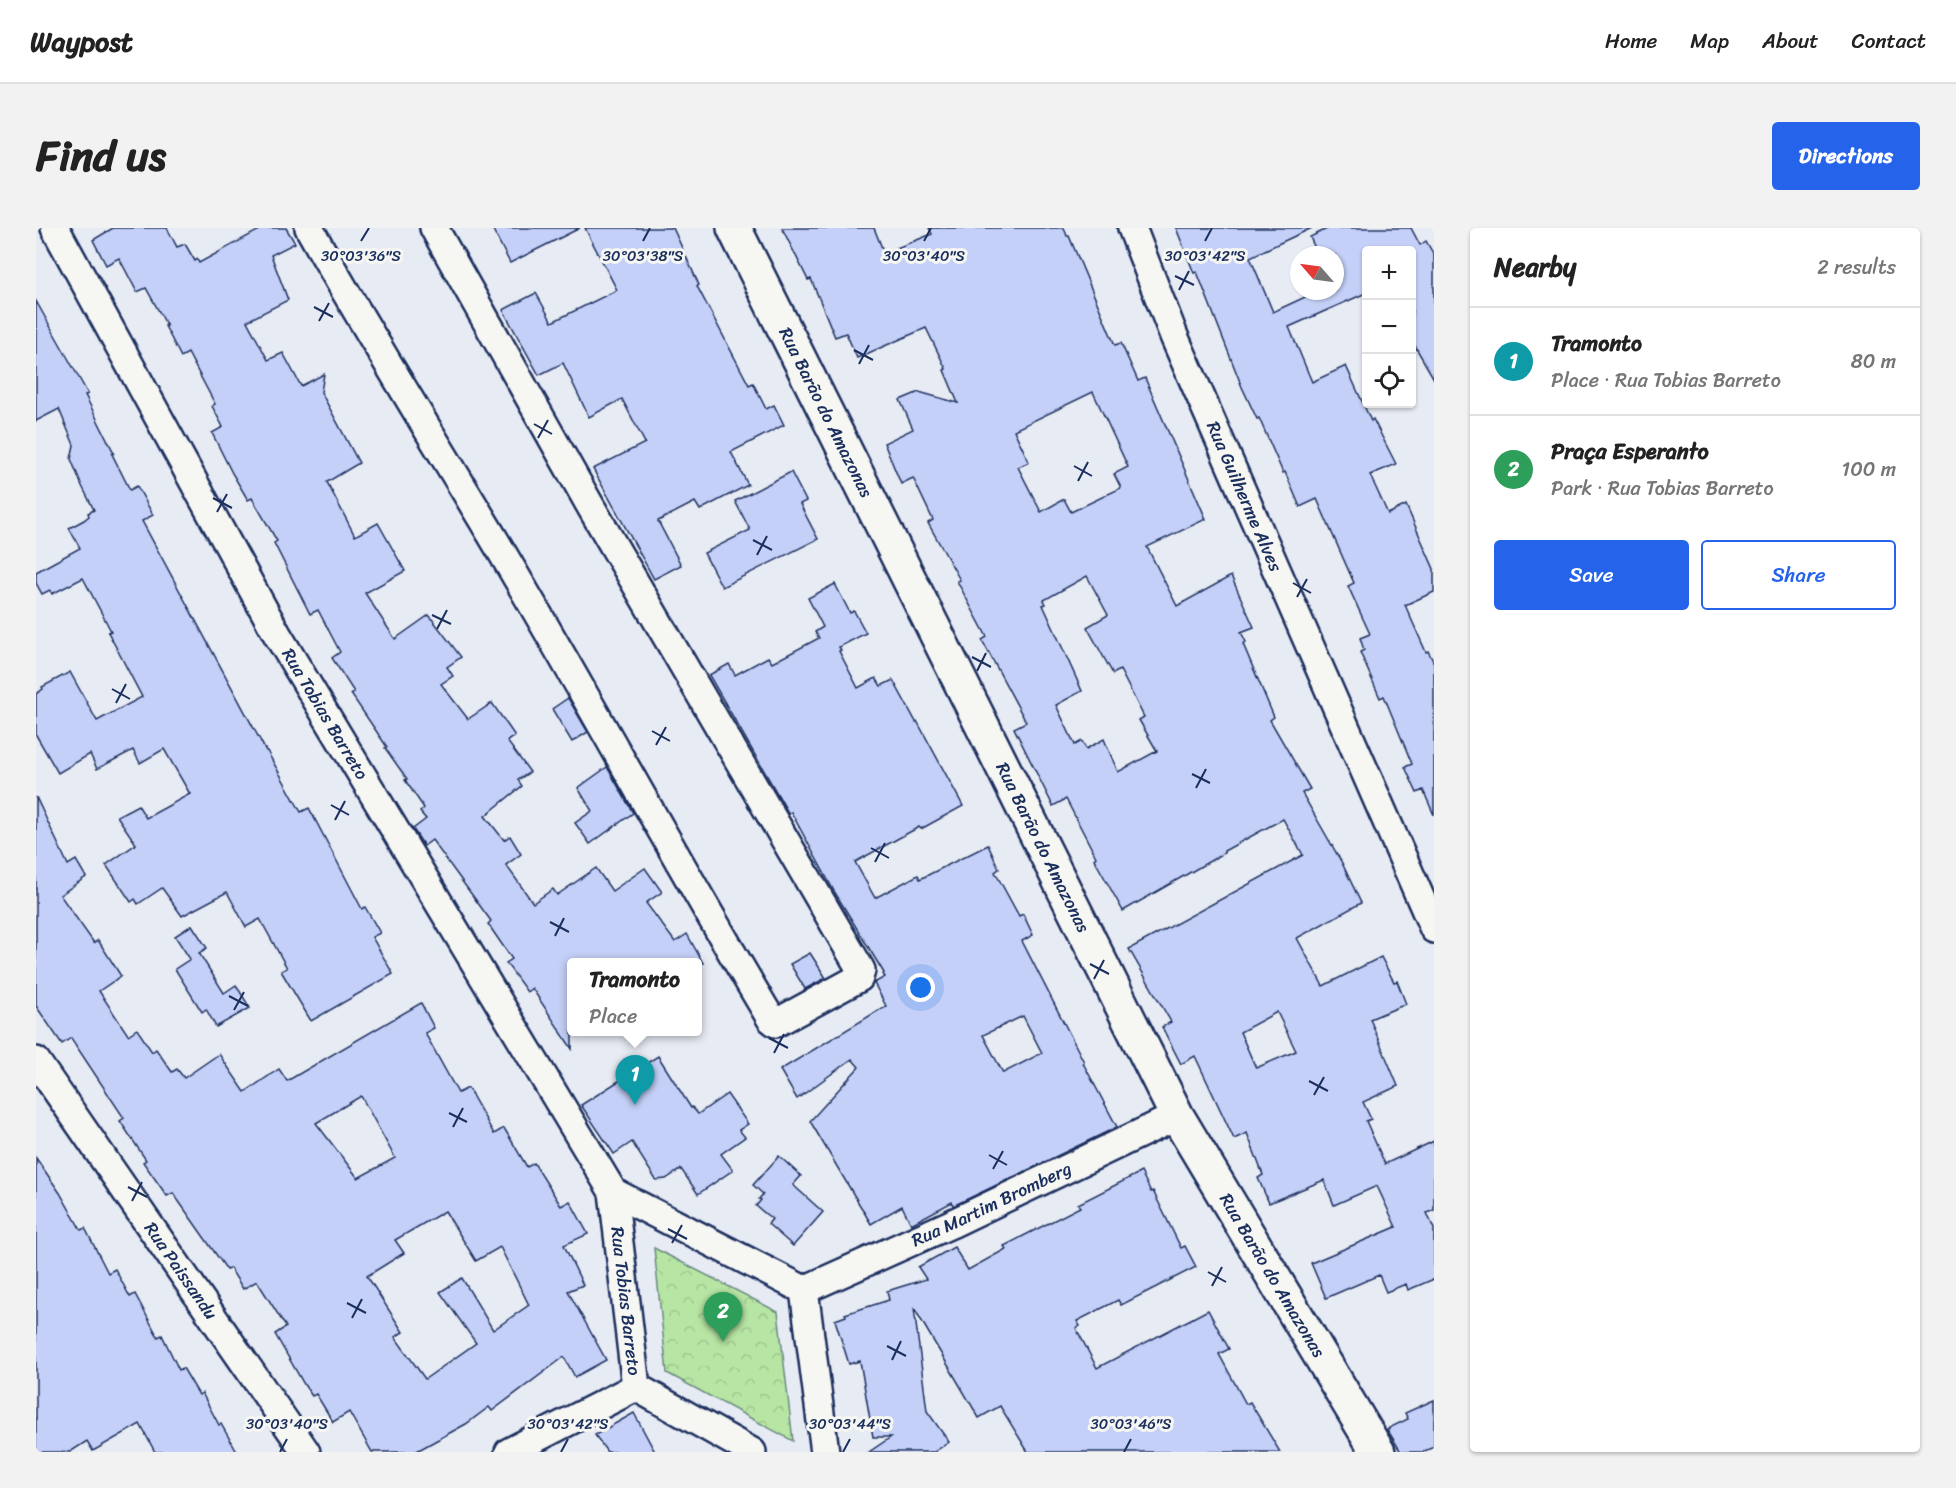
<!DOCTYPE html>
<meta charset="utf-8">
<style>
:root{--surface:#fff;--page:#f2f2f2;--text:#222;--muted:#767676;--line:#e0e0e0;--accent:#2563eb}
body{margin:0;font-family:Sriracha,sans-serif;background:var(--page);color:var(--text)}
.controls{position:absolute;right:18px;top:18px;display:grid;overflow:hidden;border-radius:6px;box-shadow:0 2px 4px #0004}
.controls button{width:54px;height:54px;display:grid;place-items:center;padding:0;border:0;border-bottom:2px solid var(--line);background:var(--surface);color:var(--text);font:30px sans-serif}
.compass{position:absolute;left:1254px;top:18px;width:54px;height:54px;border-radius:50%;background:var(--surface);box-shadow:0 2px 4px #0004;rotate:298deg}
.you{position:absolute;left:885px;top:760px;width:21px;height:21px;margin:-15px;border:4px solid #fff;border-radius:50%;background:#1a73e8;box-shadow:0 0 0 9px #1a73e833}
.badge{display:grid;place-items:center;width:39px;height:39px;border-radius:50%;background:var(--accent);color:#fff;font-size:20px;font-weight:700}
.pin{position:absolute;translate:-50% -50px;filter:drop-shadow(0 2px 3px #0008)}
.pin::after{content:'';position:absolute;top:32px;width:21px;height:18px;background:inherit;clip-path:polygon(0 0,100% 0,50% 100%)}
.popup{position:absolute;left:531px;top:730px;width:135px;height:78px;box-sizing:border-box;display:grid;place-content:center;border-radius:6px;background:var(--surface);filter:drop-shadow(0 2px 4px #0005);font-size:20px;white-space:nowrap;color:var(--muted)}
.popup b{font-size:22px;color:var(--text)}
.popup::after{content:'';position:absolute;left:50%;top:100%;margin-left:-12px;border:12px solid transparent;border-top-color:var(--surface)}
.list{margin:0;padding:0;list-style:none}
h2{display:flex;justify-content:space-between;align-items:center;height:78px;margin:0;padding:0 24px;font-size:26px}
h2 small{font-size:20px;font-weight:400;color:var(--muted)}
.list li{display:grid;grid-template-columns:39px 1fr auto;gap:18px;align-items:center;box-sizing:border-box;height:108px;padding:0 24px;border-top:2px solid var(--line)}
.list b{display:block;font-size:22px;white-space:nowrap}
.list p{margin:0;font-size:20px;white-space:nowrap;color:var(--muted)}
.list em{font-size:20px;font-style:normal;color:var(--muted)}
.actions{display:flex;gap:12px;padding:18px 24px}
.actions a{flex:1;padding:14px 0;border:2px solid var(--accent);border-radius:6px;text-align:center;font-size:21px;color:var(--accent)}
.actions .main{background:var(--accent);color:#fff}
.icon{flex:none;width:33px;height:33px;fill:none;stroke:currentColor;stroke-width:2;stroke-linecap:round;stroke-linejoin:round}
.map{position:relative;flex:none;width:1398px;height:1224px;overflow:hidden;border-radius:6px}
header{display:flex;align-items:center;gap:36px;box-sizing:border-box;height:84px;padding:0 30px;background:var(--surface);border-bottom:2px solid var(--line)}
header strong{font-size:28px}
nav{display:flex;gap:33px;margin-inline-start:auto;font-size:21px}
.intro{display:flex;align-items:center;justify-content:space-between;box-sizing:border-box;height:144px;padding:0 36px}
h1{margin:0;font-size:42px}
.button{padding:15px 27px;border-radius:6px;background:var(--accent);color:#fff;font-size:21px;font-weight:700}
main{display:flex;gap:36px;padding:0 36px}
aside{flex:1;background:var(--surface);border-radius:6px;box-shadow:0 2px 4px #0004}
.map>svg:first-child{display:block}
.park{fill:url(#park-crowns);stroke:#698a80;stroke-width:1.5}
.building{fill:#c4d0f7;stroke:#1b2f5e;stroke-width:1.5;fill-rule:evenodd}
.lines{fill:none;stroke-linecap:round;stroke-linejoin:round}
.street-casing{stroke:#1b2f5e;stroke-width:32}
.secondary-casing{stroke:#1b2f5e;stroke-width:38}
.street{stroke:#f6f6f2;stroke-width:27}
.secondary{stroke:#f6f6f2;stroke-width:33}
.ticks{fill:none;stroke:#1b2f5e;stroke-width:2}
.labels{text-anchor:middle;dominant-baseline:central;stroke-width:6;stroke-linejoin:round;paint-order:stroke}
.street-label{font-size:18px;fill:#1b2f5e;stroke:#f6f6f2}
.ticks-label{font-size:15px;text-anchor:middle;fill:#1b2f5e;stroke:#f6f6f2;stroke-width:6;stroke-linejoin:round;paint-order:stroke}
</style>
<header>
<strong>Waypost</strong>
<nav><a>Home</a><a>Map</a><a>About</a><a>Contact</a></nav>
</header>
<div class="intro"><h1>Find us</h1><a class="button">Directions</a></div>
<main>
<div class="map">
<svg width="1398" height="1224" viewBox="0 0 1398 1224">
<defs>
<pattern id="park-crowns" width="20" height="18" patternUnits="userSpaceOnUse" patternTransform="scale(1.5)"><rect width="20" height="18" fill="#b7e5a3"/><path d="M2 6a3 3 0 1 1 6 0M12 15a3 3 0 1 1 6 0" fill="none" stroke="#9dc58f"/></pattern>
</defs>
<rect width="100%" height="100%" fill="#e7ebf4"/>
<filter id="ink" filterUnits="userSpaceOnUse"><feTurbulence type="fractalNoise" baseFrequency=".0167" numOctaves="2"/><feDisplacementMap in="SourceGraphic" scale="12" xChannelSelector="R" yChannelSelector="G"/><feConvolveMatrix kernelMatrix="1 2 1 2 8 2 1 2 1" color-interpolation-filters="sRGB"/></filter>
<g filter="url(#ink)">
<path class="park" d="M 618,1020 L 742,1084 L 757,1213 L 631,1145 Z"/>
<g class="building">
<path d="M 77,0 L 131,0 L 141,19 L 149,16 L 159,33 L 161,31 L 163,35 L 227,0 L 250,0 L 259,15 L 235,27 L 252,72 L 211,93 L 232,132 L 247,125 L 265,158 L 288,146 L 285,164 L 323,235 L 291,254 L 319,308 L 342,295 L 369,343 L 329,365 L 359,411 L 393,387 L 425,429 L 411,439 L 417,448 L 405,456 L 432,491 L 456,475 L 479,508 L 471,513 L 494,544 L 482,552 L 486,558 L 449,588 L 468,612 L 474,608 L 485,626 L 470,637 L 497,675 L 517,661 L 521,667 L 560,640 L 576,663 L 609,640 L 626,664 L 610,675 L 639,714 L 651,706 L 667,735 L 536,735 L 536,821 L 496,760 L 491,764 L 470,735 L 476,731 L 452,696 L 455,693 L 396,612 L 388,618 L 377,601 L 390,591 L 384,584 L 388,580 L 369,552 L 371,551 L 349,520 L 351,519 L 315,466 L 318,464 L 296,430 L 304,424 L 282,382 L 274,386 L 238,315 L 241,313 L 216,270 L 212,272 L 196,245 L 176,205 L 187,199 L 176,178 L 179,176 L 152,125 L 145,129 L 129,98 L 131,98 L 110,60 L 101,64 L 83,30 L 70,37 L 57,12 Z"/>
<path d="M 456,0 L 544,0 L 474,35 Z"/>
<path d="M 549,0 L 637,0 L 663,57 L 661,58 L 713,157 L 717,155 L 730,181 L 738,177 L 748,197 L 695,224 L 712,257 L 664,282 L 659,274 L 622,293 L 645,337 L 618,351 L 557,241 L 609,215 L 586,171 L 553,189 L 527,135 L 503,147 L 467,82 L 500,65 L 516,94 L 581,62 Z"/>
<path d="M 746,0 L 838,0 L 848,25 L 896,6 L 893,0 L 1028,0 L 1031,8 L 1033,8 L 1079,117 L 1085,115 L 1102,153 L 1109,150 L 1170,291 L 1111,319 L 1141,378 L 1195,348 L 1218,399 L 1205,404 L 1210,414 L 1207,416 L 1238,489 L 1234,492 L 1274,561 L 1266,565 L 1306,635 L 1325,675 L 1261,710 L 1287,758 L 1345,729 L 1358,754 L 1361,753 L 1370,776 L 1334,791 L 1362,858 L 1327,874 L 1335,891 L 1330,893 L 1349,936 L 1398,913 L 1398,982 L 1391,985 L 1398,1001 L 1398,1051 L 1372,1062 L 1370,1056 L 1350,1064 L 1343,1047 L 1290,1070 L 1275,1035 L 1360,999 L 1341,958 L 1298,977 L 1288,952 L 1233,975 L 1222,950 L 1227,947 L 1211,905 L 1198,911 L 1159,828 L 1145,836 L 1126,799 L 1135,794 L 1093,721 L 1267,627 L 1247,591 L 1188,623 L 1188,625 L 1087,683 L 1058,631 L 1060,629 L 1030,571 L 1017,578 L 978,500 L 990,494 L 946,412 L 951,409 L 921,353 L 924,352 L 892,295 L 897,292 L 877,250 L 865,256 L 848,215 L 877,201 L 864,172 L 883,164 L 922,175 L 908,142 L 910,141 L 890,100 L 821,130 L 810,105 L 799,109 L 775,51 L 772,52 ZM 1057,164 L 1092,239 L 1078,246 L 1085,260 L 1035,284 L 1028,271 L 1005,284 L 982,239 L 993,234 L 978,202 ZM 1051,348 L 1072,387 L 1051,399 L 1077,446 L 1084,442 L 1108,489 L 1103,492 L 1121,523 L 1082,544 L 1068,511 L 1050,521 L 1046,513 L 1039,517 L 1020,477 L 1046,463 L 1007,377 L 1010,376 L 1008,372 ZM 1241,784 L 1260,823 L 1220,840 L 1204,804 Z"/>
<path d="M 1140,0 L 1276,0 L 1214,29 L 1237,84 L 1282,63 L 1299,63 L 1299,27 L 1282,27 L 1274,9 L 1293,0 L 1375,0 L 1384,17 L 1390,13 L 1398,27 L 1398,151 L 1376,113 L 1376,22 L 1330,22 L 1330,65 L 1253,99 L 1276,154 L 1310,138 L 1335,193 L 1337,191 L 1360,236 L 1334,247 L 1352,286 L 1370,277 L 1398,341 L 1398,364 L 1369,377 L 1390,424 L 1392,423 L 1398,435 L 1398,587 L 1387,562 L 1381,565 L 1369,539 L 1376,536 L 1348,468 L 1344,470 L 1324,424 L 1328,422 L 1324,410 L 1334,406 L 1312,358 L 1318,355 L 1281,271 L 1264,279 L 1249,244 L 1247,245 L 1223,190 L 1221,191 L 1206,159 L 1161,44 L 1158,45 Z"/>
<path d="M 0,73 L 52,166 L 49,167 L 78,225 L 76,226 L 94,262 L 101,258 L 117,287 L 106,293 L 230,523 L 231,523 L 265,584 L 273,580 L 326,681 L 329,679 L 344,705 L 336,709 L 357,746 L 275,793 L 245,743 L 251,740 L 224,691 L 210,699 L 191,664 L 146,688 L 126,660 L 102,676 L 99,671 L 95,674 L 70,637 L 100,616 L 81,588 L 102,577 L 110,590 L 154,566 L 128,521 L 104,535 L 97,522 L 61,541 L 54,526 L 22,545 L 0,507 L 0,466 L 7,461 L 6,459 L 34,444 L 61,493 L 106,469 L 72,404 L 75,403 L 47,350 L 16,366 L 14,362 L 6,366 L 0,355 L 0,344 L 44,320 L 33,300 L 48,292 L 53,288 L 52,285 L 58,282 L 46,258 L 35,231 L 38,217 L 23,181 L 0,193 Z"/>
<path d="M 755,244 L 770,273 L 764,276 L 782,311 L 686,359 L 668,325 L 714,302 L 699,273 Z"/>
<path d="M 799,356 L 814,385 L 818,383 L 830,405 L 803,419 L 805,422 L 803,423 L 822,460 L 840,450 L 845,458 L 857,452 L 880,494 L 881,493 L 927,578 L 885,601 L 883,599 L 819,634 L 839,670 L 882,647 L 884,651 L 952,617 L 963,641 L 959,644 L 983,688 L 987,686 L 997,707 L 986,713 L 1048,834 L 1047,835 L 1081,899 L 917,978 L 916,974 L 875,996 L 866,978 L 835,996 L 774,893 L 823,839 L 816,831 L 761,871 L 744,842 L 850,778 L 838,755 L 849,749 L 847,746 L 848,745 L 798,663 L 755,584 L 753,586 L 673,447 L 693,436 L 699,447 L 732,429 L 736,435 L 783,410 L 779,404 L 787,399 L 772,370 ZM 987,788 L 1006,825 L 967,845 L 947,807 Z"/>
<path d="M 532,470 L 552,504 L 536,514 L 516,481 Z"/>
<path d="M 571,539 L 597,585 L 554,616 L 539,595 L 556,583 L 542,560 Z"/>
<path d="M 0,569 L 32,637 L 40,632 L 50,649 L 24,667 L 58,715 L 62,712 L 85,748 L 63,763 L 92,807 L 101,801 L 116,824 L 120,821 L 136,844 L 141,841 L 148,850 L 183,826 L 209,864 L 243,841 L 251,853 L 385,775 L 398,800 L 389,805 L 422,865 L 432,860 L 458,906 L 468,900 L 491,939 L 498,935 L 525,978 L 534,973 L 552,1006 L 528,1017 L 547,1057 L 532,1063 L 570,1132 L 539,1149 L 528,1129 L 456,1183 L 453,1179 L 430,1196 L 379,1224 L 336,1224 L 313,1184 L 297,1194 L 280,1166 L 276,1168 L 269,1158 L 239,1106 L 250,1099 L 221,1053 L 207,1061 L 194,1040 L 191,1042 L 137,965 L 131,968 L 107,934 L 110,932 L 84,893 L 88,890 L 35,810 L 26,816 L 0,778 ZM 325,868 L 359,930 L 322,950 L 280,895 ZM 409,983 L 440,1033 L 464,1019 L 493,1077 L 457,1102 L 426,1050 L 404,1064 L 440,1115 L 389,1151 L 359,1109 L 367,1104 L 331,1048 L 368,1025 L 359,1012 Z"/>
<path d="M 156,697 L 171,720 L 163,725 L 188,765 L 200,757 L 214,780 L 180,799 L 170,781 L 166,784 L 139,741 L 154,731 L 139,708 Z"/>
<path d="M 774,725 L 790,750 L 769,761 L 754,736 Z"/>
<path d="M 622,828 L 655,880 L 656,879 L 662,886 L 691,866 L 712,896 L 703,902 L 709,909 L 685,926 L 697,942 L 662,966 L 645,941 L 630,951 L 620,952 L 596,914 L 578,926 L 545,877 Z"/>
<path d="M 743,928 L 765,948 L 757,957 L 787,984 L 757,1018 L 732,996 L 736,991 L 720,978 L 725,972 L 723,971 L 727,966 L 717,957 Z"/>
<path d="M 0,930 L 24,965 L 45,1002 L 49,1000 L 72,1045 L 79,1041 L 94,1069 L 99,1066 L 122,1109 L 126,1107 L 143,1142 L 147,1140 L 163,1167 L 166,1165 L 183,1197 L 185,1196 L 201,1224 L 119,1224 L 104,1196 L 57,1223 L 51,1213 L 34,1224 L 0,1224 Z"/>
<path d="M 1105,944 L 1115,964 L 1117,963 L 1145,1020 L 1149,1018 L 1160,1039 L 1085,1077 L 1082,1072 L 1041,1093 L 1044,1098 L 1040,1100 L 1061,1140 L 1172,1082 L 1193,1121 L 1183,1126 L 1210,1176 L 1214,1174 L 1244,1224 L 992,1224 L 964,1178 L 943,1190 L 878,1080 L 891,1183 L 913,1214 L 898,1224 L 833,1224 L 855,1209 L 837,1209 L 824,1133 L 813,1136 L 799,1092 L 810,1088 L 809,1086 L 853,1072 L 851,1063 L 890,1051 L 882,1039 L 918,1019 L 932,1042 L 970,1021 L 968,1018 L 1044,979 L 1042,976 Z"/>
<path d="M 1398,1172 L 1398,1219 L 1386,1224 L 1365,1224 L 1351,1201 L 1372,1191 L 1369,1185 Z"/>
<path d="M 598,1185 L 619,1224 L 571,1224 L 559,1207 Z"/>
</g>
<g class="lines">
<g class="street-casing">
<g id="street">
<path id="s1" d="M 19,0 L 241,406 L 577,964 L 600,1159 L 716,1224"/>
<path d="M 273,0 C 333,107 398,211 461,316 C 554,473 641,634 735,791 L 740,795 L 823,750 L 825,742 L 555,279 L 398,0"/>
<path id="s2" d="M 1096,0 L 1138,108 L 1398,701"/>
<path id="s3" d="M 0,833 L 270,1224"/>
<path d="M 577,964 L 768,1062 L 789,1224"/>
<path id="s4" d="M 768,1062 L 915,996 L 1141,888"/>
<path d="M 473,1224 L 600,1159"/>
</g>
</g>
<g class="secondary-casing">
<g id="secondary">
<path id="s5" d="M 698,0 L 1141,888 L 1342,1224"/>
</g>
</g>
<use href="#street" class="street"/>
<use href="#secondary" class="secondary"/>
</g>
</g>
<path class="ticks" d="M 325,13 L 333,0M 607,13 L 614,0M 888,13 L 895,0M 1169,13 L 1176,0M 1139,48 L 1158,57M 1143,62 L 1153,43M 278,79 L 297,89M 283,93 L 293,75M 818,122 L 837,132M 823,136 L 833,117M 498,196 L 516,206M 502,210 L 512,192M 1038,238 L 1056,248M 1042,253 L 1052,234M 177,270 L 196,280M 181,284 L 191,266M 717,312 L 736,322M 721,327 L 731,308M 1257,355 L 1275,365M 1261,369 L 1271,351M 396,387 L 415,396M 401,401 L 411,382M 936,429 L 955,439M 941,443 L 950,425M 76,461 L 94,471M 80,475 L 90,456M 616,503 L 634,513M 620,517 L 630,499M 1156,546 L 1174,555M 1160,560 L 1170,541M 295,577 L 313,587M 299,592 L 309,573M 835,620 L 853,630M 839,634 L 849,615M 514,694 L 533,704M 519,708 L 528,690M 1054,736 L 1073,746M 1058,751 L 1068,732M 193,768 L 212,778M 198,782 L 208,764M 733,810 L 752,820M 738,825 L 748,806M 1273,853 L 1292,863M 1278,867 L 1288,849M 413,885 L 431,894M 417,899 L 427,880M 953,927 L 971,937M 957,941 L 967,923M 92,959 L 111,969M 96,973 L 106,954M 632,1001 L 651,1011M 636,1015 L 646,997M 1172,1044 L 1190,1054M 1176,1058 L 1186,1039M 311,1075 L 330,1085M 316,1090 L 326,1071M 851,1118 L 870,1128M 856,1132 L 865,1113M 244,1224 L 251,1211M 525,1224 L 532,1211M 807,1224 L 814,1211M 1088,1224 L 1095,1211"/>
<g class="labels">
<g class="street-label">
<text stroke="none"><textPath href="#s5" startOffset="206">Rua Barão do Amazonas</textPath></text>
<text stroke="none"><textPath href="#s2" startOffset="291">Rua Guilherme Alves</textPath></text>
<text stroke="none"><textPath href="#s1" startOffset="556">Rua Tobias Barreto</textPath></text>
<text stroke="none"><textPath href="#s5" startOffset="692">Rua Barão do Amazonas</textPath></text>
<text stroke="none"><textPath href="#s4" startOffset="206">Rua Martim Bromberg</textPath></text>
<text stroke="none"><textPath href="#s3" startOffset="255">Rua Paissandu</textPath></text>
<text stroke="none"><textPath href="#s5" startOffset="1178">Rua Barão do Amazonas</textPath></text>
<text stroke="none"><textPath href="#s1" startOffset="1224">Rua Tobias Barreto</textPath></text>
</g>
</g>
<g class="ticks-label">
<text x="325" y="33">30°03'36"S</text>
<text x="607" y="33">30°03'38"S</text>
<text x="888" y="33">30°03'40"S</text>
<text x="1169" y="33">30°03'42"S</text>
<text x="251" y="1201">30°03'40"S</text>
<text x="532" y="1201">30°03'42"S</text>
<text x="814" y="1201">30°03'44"S</text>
<text x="1095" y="1201">30°03'46"S</text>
</g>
</svg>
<div class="controls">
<button>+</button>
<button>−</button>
<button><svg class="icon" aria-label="locate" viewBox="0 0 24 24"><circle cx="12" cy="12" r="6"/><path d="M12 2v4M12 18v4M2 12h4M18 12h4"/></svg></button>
</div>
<svg class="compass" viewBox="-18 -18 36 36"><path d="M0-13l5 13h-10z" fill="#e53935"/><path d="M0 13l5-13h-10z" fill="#767676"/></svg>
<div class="you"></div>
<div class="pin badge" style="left:599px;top:877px;background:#0f9aa8">1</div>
<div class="popup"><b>Tramonto</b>Place</div>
<div class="pin badge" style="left:687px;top:1114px;background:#2e9e5b">2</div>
</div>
<aside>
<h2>Nearby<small>2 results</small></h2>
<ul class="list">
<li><span class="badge" style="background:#0f9aa8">1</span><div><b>Tramonto</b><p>Place · Rua Tobias Barreto</p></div><em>80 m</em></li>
<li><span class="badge" style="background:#2e9e5b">2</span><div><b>Praça Esperanto</b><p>Park · Rua Tobias Barreto</p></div><em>100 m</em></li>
</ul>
<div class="actions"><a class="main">Save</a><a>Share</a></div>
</aside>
</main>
